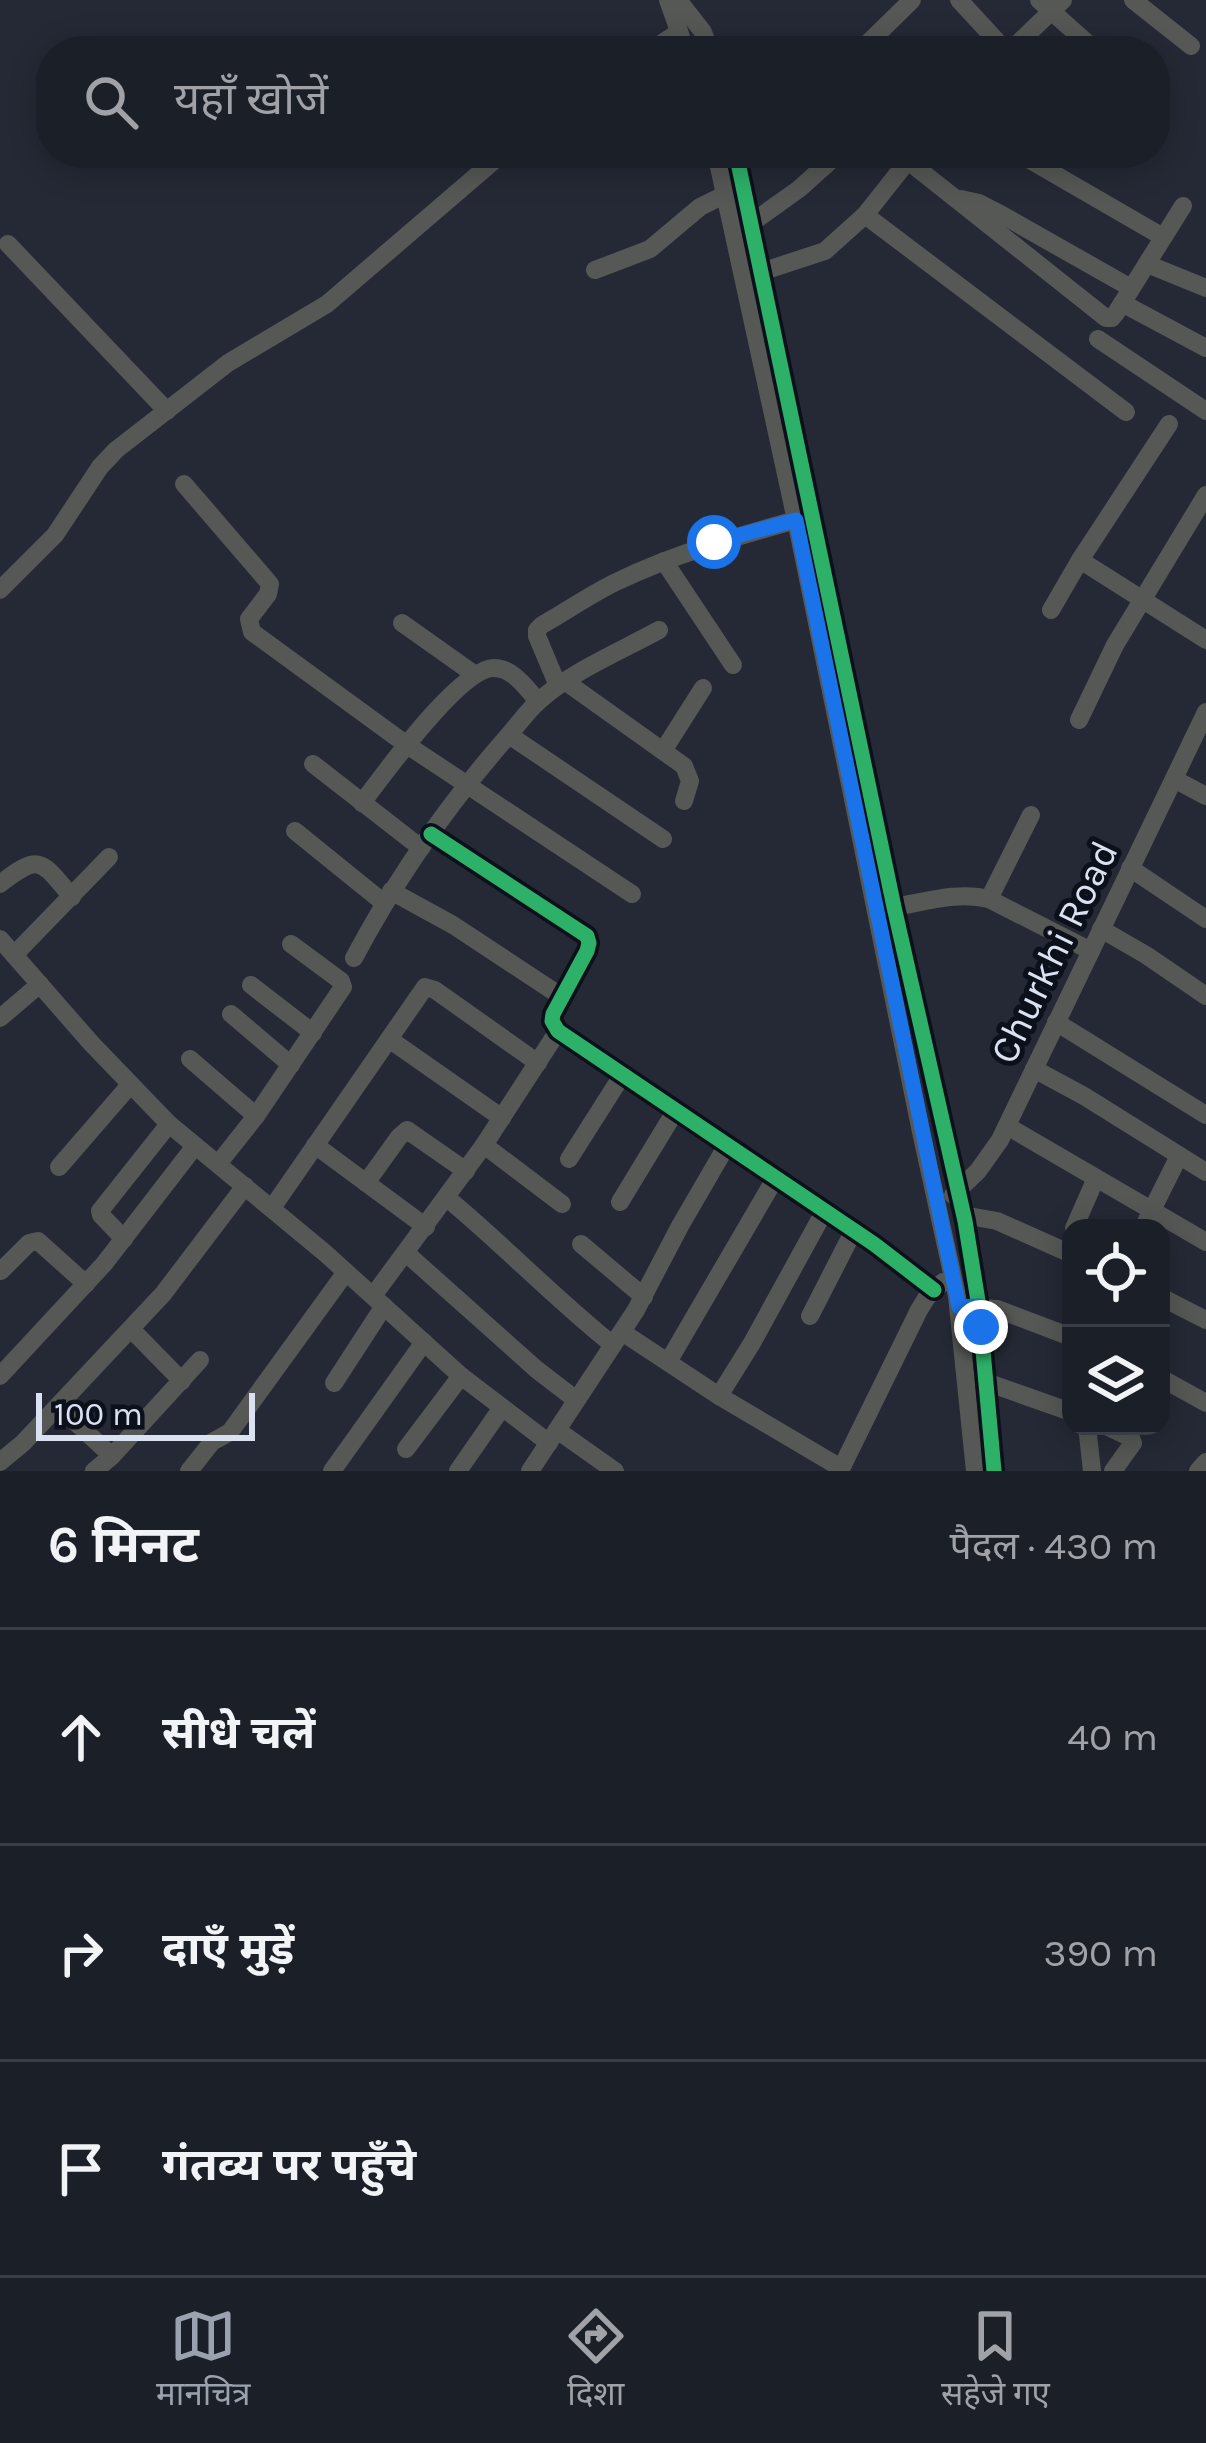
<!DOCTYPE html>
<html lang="hi">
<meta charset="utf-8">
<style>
:root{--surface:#1b1f28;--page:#242730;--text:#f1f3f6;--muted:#a0a2a8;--line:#393d45;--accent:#9aa1af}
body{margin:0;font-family:Karla,"Noto Sans Devanagari",sans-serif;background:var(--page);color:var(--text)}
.controls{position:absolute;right:36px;bottom:36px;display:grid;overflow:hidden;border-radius:24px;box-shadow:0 6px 30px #0003}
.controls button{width:108px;height:108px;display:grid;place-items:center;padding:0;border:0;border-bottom:3px solid var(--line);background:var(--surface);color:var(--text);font:60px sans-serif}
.scale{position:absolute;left:36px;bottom:30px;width:219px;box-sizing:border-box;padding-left:12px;border:6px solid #dae1f1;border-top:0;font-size:33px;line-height:42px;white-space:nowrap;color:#dae1f1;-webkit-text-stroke:9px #0b101a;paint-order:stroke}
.stop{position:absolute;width:36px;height:36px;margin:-27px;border:9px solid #1a73e8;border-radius:50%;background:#fff}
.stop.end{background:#1a73e8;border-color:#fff;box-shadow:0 3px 12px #0008}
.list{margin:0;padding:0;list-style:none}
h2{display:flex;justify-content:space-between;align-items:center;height:156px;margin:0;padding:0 48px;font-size:51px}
h2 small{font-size:39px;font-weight:400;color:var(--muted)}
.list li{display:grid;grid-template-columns:78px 1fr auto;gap:36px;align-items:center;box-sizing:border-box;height:216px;padding:0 48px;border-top:3px solid var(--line)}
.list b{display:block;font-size:45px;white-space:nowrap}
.list em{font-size:39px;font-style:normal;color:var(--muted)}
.icon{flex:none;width:66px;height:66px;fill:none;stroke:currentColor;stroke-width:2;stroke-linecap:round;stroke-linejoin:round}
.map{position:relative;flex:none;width:1206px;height:1471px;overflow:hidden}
.search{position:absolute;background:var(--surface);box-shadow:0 6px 30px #0003;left:36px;right:36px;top:36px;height:132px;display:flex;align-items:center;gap:30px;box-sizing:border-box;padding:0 42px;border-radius:48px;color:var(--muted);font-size:45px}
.sheet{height:804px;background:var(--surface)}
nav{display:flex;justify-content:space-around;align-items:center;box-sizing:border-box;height:168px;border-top:3px solid var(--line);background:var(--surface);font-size:33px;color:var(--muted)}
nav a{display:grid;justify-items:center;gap:6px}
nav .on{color:var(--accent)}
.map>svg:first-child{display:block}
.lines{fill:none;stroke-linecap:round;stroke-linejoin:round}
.minor{stroke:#565855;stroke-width:18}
.cycleway-casing{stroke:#0b101a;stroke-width:22}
.cycleway{stroke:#2db169;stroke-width:15}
.route{stroke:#1a73e8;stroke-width:15}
.labels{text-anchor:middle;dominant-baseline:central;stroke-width:10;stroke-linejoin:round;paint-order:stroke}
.street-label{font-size:39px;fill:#dae1f1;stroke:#0b101a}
</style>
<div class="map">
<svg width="1206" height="1471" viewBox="0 0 1206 1471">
<rect width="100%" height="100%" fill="#242935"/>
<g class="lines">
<g class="minor">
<path d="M 668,0 L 686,51"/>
<path d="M 678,0 L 703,32 L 710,51"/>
<path d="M 959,0 L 1006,51"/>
<path d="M 1039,0 L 1096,51"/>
<path d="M 1133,0 L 1191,46"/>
<path d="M 650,51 L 679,32"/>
<path d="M 860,51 L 912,0"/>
<path d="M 1010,51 L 1063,0"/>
<path d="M 1155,95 L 1159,97"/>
<path d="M 716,153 L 796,520 L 921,1132 L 957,1296 L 975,1471"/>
<path d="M 736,153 L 894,907 L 965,1221 L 979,1307 L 994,1471"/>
<path d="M 898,153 L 1106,318 L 1112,318 L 1116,313 L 1183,206"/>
<path d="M 1018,153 L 1163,237"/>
<path d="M 961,199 L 979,203 L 1004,216 L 1131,288"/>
<path d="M 865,215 L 1126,412"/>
<path d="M 750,224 L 799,189 L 839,153"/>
<path d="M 8,244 L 167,411"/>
<path d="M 1147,264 L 1206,288"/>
<path d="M 595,270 L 650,249 L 700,207 L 726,194"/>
<path d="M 761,272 L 825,251 L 865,215 L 914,153"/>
<path d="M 1122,303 L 1206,348"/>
<path d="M 1098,339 L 1206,411"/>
<path d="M 184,484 L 270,584 L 268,594 L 249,619 L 252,632 L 407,745 L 632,894"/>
<path d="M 1080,560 L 1206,640"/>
<path d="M 664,561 L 733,665"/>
<path d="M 0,590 L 55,535 L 100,467 L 116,450 L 228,363 L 327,304 L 503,153"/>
<path d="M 1051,610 L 1080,560 L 1169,424"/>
<path d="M 402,623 L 474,674"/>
<path d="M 566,682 L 684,766 L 690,781 L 684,801"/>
<path d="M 558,686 L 537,636 L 537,630 L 542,625 C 567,611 591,594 616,582 C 674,554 735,537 796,520"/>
<path d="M 1079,720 L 1115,645 L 1206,495"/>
<path d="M 509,735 L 663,839"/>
<path d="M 663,751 L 703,688"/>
<path d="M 313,764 L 421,848"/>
<path d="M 1174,779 L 1206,796"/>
<path d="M 362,803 C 384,774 460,668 494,668 C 513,668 526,688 538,701"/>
<path d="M 295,831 L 384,903"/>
<path d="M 431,834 L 587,936 L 589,943 L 587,951 L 553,1014 L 552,1021 L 558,1031 L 874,1244 L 934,1290"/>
<path d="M 1130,868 L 1206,919"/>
<path d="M 0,884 C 41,852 41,861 72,897"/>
<path d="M 391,891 L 453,925 L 562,997"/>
<path d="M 989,899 L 1031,815"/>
<path d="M 894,907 C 925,902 958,891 989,899 L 1091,951"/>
<path d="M 1101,929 L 1146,955 L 1206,996"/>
<path d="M 0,939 L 91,1043 L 169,1124 L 325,1253 L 461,1376 L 549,1443"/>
<path d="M 14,955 L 109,857"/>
<path d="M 354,958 C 396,879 448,804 508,736 C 518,725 527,711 539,701 C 570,672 621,651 659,630"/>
<path d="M 251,985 L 313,1033"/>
<path d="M 231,1014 L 291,1065"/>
<path d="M 0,1018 L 40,984"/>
<path d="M 1056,1022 L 1206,1115"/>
<path d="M 389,1039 L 502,1118"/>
<path d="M 190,1059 L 256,1116"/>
<path d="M 1034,1069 L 1084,1096 L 1206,1172"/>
<path d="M 1007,1126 L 1206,1242"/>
<path d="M 315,1145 L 426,1227"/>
<path d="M 484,1145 L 562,1204"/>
<path d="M 569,1159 L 623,1074"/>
<path d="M 218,1164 L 256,1116 L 343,987 L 341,981 L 291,944"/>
<path d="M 59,1167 L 130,1085"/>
<path d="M 366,1183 L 399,1137 L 407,1130 L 466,1171"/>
<path d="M 953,1195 L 978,1171 L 1000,1140 L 1206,712"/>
<path d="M 447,1198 C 504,1245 555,1299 613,1345"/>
<path d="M 620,1202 L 676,1110"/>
<path d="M 272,1208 L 425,987 L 435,990 L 538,1063"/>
<path d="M 963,1215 L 997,1221 L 1071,1254"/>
<path d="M 1074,1228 L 1096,1178"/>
<path d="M 1143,1228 L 1179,1156"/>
<path d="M 124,1239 L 101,1215 L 100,1211 L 169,1124"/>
<path d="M 581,1244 L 644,1297"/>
<path d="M 406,1253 L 536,1369 L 575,1399"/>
<path d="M 1,1271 L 29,1243 L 38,1241 L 86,1284"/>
<path d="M 373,1296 L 484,1145 L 558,1031"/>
<path d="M 1161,1297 L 1206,1320"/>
<path d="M 967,1307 L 997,1309 L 1071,1337"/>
<path d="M 810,1316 L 854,1230"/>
<path d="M 131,1329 L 182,1381"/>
<path d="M 622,1332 L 719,1396 L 841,1468"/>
<path d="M 668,1362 L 776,1177"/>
<path d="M 0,1376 L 104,1264 L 195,1146"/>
<path d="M 1161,1378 L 1206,1403"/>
<path d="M 986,1382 L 1071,1412"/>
<path d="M 334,1383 L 384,1306"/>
<path d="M 719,1396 L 752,1343 L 825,1210"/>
<path d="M 58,1406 L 112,1456"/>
<path d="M 1087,1426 L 1092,1471"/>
<path d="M 1106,1426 L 1131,1438 L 1133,1443 L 1113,1471"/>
<path d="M 557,1430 L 615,1471"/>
<path d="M 406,1449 L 461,1376"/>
<path d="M 0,1462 L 23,1443 L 163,1294 L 245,1186"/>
<path d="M 94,1471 L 112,1456 L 200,1360"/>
<path d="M 189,1471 L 212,1442 L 230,1432 L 346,1272"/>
<path d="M 332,1471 L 424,1342"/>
<path d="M 458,1471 L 501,1409"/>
<path d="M 530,1471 L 636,1310 L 680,1226 L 727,1145"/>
<path d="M 840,1471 L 919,1310 L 927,1297 L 943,1282"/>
<path d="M 1198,1471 L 1206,1462"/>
</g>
<g class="cycleway-casing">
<g id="cycleway">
<path d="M 736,153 L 894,907 L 965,1221 L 979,1307 L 994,1471"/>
<path d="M 431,834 L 587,936 L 589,943 L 587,951 L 553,1014 L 552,1021 L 558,1031 L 874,1244 L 934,1290"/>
</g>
</g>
<use href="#cycleway" class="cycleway"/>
</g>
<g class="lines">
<path class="route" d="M 714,542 L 796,520 L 959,1307 L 979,1306 L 981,1327"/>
</g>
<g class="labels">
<g class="street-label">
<text transform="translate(1054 952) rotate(-64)">Churkhi Road</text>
</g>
</g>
</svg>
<div class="controls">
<button><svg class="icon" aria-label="locate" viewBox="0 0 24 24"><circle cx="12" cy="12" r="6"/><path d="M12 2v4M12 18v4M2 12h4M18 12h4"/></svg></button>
<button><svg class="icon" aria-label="layers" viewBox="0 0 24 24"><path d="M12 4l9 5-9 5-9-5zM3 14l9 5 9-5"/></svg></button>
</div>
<div class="scale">100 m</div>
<div class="stop" style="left:714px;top:542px"></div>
<div class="stop end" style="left:981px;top:1327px"></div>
<div class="search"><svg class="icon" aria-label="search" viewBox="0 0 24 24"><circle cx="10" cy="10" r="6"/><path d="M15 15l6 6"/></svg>यहाँ खोजें</div>
</div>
<section class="sheet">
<h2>6 मिनट<small>पैदल · 430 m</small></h2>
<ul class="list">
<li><svg class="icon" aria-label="ahead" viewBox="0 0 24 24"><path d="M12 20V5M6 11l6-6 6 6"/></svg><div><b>सीधे चलें</b></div><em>40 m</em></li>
<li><svg class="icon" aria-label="right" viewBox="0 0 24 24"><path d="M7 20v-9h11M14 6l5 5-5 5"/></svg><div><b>दाएँ मुड़ें</b></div><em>390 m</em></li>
<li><svg class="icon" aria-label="arrive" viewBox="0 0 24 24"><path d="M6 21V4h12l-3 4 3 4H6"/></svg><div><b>गंतव्य पर पहुँचे</b></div></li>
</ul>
</section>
<nav>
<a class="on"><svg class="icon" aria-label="map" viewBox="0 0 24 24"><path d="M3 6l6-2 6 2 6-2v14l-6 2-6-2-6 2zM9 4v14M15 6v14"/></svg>मानचित्र</a>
<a><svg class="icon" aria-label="directions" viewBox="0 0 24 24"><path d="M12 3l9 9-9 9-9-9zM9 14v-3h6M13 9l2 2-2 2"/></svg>दिशा</a>
<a><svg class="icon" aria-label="saved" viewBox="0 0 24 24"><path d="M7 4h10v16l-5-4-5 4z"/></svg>सहेजे गए</a>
</nav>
